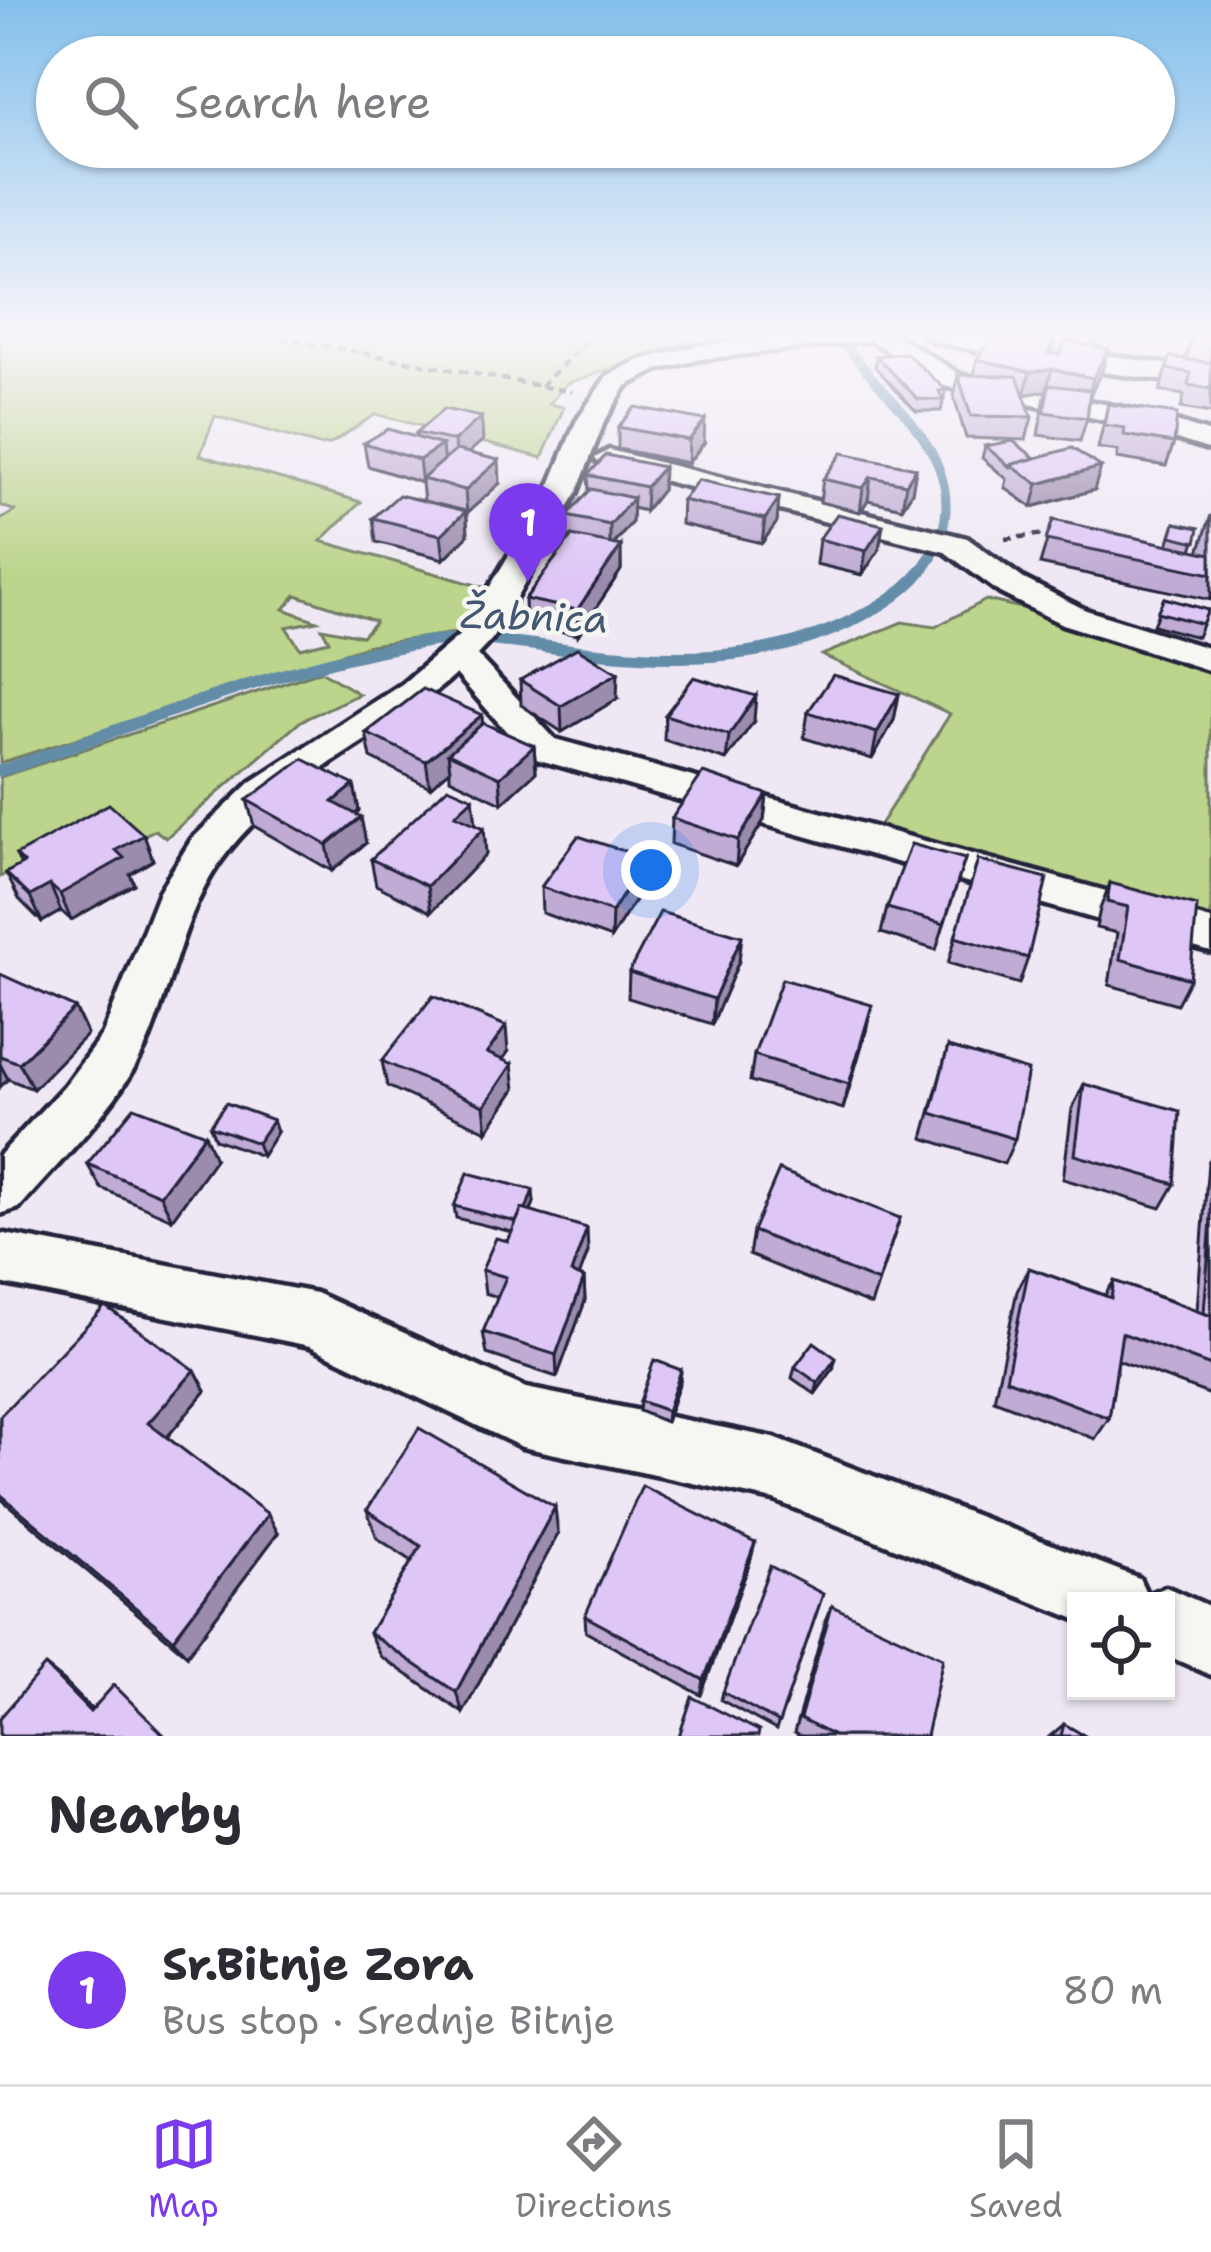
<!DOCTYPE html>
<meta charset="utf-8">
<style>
:root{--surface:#fff;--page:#f2f2f3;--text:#2b2b33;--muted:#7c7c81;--line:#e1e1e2;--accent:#7c3aed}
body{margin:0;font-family:"Shantell Sans",sans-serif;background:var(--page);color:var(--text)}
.controls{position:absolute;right:36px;bottom:36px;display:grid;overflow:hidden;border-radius:0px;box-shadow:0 3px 9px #0004}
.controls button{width:108px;height:108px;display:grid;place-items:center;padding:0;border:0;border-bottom:3px solid var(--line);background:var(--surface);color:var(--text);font:60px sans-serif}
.you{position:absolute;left:651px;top:870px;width:42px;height:42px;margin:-30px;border:9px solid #fff;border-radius:50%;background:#1a73e8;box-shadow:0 0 0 18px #1a73e833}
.badge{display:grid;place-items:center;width:78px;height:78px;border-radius:50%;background:var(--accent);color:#fff;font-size:39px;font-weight:700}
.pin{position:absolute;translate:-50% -99px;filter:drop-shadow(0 3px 6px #0008)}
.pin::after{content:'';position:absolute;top:63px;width:42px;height:36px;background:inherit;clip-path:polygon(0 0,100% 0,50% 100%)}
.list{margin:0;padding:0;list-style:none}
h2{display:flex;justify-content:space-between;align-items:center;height:156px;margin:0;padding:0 48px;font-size:51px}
h2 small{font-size:39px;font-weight:400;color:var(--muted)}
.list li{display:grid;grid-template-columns:78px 1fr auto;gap:36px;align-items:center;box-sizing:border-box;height:192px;padding:0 48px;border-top:3px solid var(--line)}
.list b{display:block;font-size:45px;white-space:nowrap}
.list p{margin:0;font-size:39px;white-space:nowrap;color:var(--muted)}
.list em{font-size:39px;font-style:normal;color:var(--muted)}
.icon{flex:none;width:66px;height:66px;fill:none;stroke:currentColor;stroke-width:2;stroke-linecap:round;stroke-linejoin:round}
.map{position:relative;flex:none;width:1211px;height:1736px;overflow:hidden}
.search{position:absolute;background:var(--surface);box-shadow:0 3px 9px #0004;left:36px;right:36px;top:36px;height:132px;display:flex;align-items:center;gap:30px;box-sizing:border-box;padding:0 42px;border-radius:66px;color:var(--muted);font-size:45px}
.sheet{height:348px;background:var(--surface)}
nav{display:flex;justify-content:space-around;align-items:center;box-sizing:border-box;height:168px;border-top:3px solid var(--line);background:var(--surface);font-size:33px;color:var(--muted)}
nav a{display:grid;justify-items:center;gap:6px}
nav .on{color:var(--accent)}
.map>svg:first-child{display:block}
.green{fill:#bcd48b;stroke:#6f7b63;stroke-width:3;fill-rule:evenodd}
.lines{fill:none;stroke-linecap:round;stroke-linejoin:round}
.stream-far1{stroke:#638ca8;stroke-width:9}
.stream{stroke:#638ca8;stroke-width:12}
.minor-casing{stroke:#22223b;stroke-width:9}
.path{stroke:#22223b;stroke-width:4.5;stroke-dasharray:8 6;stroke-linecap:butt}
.minor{fill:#f6f6f2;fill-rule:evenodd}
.wall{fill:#bfabd4;stroke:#22223b;stroke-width:3}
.shaded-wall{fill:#9b8bad;stroke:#22223b;stroke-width:3}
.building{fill:#dec7f7;stroke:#22223b;stroke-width:3}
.labels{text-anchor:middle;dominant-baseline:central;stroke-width:9;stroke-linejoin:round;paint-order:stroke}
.water-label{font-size:39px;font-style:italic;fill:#435772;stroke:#f6f6f2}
</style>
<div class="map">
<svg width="1211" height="1736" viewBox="0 0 1211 1736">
<rect width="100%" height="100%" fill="#efe8f4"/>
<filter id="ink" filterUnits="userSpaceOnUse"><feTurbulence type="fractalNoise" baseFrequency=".00833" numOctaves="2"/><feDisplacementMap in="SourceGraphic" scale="24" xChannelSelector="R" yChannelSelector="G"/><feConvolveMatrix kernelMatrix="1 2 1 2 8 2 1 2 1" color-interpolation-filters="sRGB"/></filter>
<g filter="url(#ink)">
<g class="green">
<path d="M 0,335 L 698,335 L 698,338 L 566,384 L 549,404 L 564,407 L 542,458 L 376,414 L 330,444 L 319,445 L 215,416 L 200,455 L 361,502 L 321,541 L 483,587 L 456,633 L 370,645 L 0,763 L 0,520 L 15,511 L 0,505 ZM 296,595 L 375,621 L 375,622 L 362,636 L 322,628 L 329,641 L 300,648 L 286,627 L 317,621 L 284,609 Z"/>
<path d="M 986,600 L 1053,615 L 1211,668 L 1211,926 L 874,834 L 950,714 L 822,655 L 902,622 L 935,627 Z"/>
<path d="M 321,671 L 359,694 L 301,721 L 166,838 L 155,830 L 132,841 L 102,821 L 0,877 L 0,777 Z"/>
</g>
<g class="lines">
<path class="stream-far1" d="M 835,335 C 851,350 864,369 879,385 C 927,436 971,490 930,560"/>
<path class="stream" d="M 0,771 C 140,724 279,665 426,642 C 477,634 528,645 579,651 C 668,661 764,663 847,623 C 880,607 912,589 931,557"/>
<g class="minor-casing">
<g id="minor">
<path d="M 792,335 L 896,335 L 961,375 L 1148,413 L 1211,433 L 1211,450 L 1141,428 L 944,386 L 870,340 L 701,359 L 657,370 L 626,386 L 604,422 L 577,492 L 492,639 L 477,655 L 555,739 L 1211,920 L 1211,952 L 529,757 L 456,674 C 382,741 278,779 220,862 C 183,914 172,983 148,1041 C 121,1104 63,1157 19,1208 L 0,1214 L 0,1155 L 65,1085 L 103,1034 L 159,892 L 192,839 L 251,782 L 402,684 L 462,633 L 547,492 L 576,422 L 607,376 L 639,360 L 701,345 Z"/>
<path d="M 924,335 L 973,335 L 1211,371 L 1211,387 L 1051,365 L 936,342 Z"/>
<path d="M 609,450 L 967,538 L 1024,579 L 1086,610 L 1211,649 L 1211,671 L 1062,624 L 1000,593 L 945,552 L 599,464 L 595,458 Z"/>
<path d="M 0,1233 L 316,1293 L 526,1388 L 774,1438 L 1139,1578 L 1147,1595 L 1166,1587 L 1211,1607 L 1211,1675 L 1166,1655 L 1166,1601 L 1076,1601 L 1076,1619 L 774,1500 L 522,1447 L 310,1346 L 0,1283 Z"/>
</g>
</g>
<g class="path">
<path d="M 267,335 L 572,392"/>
<path d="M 541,386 L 593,335"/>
<path d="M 1005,539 L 1054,533"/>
</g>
<use href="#minor" class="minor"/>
</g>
<g class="wall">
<path d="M 1037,335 L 1100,335 L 1094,346 L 1108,349 L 1102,370 L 1090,396 L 1087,418 L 1080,441 L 1038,435 L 1046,391 L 1023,394 L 1032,417 L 1026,440 L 966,438 L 954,397 L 958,375 L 974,375 L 977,359 L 1036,338 Z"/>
<path d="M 1161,335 L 1211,336 L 1211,413 L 1181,408 L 1184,395 L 1160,391 L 1170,357 L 1185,359 L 1190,341 Z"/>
<path d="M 876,356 L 946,390 L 941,411 L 916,411 L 875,367 Z"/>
<path d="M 1108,404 L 1174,443 L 1166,466 L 1117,458 L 1118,451 L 1098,448 Z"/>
<path d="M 481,417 L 483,440 L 468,453 L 500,483 L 467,513 L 468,535 L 444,559 L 376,542 L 373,518 L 424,501 L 422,483 L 368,466 L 364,443 L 417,438 L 416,433 Z"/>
<path d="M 618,427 L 704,443 L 688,463 L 618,449 Z"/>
<path d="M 985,446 L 1035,458 L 1094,490 L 1032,507 L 1005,488 L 1007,479 L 982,458 Z"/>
<path d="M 663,467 L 662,490 L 645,511 L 632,508 L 632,522 L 614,545 L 621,546 L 621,570 L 578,635 L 526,624 L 525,599 L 569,540 L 568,540 L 567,516 L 589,492 L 588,475 Z"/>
<path d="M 916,468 L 912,492 L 902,508 L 868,500 L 860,512 L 820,502 L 823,479 Z"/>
<path d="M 779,498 L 777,522 L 762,543 L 681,524 L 682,500 Z"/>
<path d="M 1211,515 L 1211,600 L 1040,564 L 1053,520 L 1168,545 L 1175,523 L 1199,528 L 1192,550 L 1199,552 Z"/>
<path d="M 819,539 L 879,550 L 862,575 L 816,564 Z"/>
<path d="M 1164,598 L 1208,610 L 1197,637 L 1153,625 Z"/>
<path d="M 520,680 L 617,699 L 562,732 L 521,705 Z"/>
<path d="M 899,694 L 894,720 L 872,759 L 804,738 L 808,712 Z"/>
<path d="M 665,715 L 754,721 L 726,760 L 664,740 Z"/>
<path d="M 483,723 L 534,746 L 536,772 L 502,803 L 450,778 L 450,770 L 430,787 L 371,758 L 366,733 Z"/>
<path d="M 354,785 L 359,811 L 356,814 L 366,843 L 332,871 L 254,826 L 247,800 Z"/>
<path d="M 767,794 L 764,820 L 736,866 L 671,844 L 672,818 Z"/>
<path d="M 473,798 L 475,824 L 484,828 L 486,854 L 431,912 L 376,885 L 371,859 Z"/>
<path d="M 144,835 L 153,860 L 130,874 L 134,884 L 71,920 L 61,911 L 42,922 L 19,899 L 6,873 L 21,865 L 16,855 Z"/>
<path d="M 646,858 L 645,884 L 611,938 L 542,913 L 541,887 Z"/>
<path d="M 965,859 L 936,950 L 881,933 L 887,908 Z"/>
<path d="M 978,860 L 1028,958 L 1019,984 L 948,963 Z"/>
<path d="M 1110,883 L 1190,979 L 1177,1004 L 1109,985 L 1117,933 L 1096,928 L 1100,909 Z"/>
<path d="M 739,961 L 712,1024 L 628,998 L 629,972 Z"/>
<path d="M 0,974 L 75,1008 L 87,1034 L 33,1089 L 8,1079 L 0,1087 Z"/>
<path d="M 866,1031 L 843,1109 L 750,1081 L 754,1055 Z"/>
<path d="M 948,1047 L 1015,1139 L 1004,1164 L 923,1138 Z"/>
<path d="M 508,1052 L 502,1060 L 515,1089 L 487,1131 L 387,1086 L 382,1061 Z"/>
<path d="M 1084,1084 L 1175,1184 L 1161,1208 L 1063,1179 L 1072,1109 Z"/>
<path d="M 210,1126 L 277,1132 L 262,1156 L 215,1139 Z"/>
<path d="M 1211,1158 L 1211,1395 L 1118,1360 L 1109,1418 L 1095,1439 L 994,1400 L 1017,1291 L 1029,1268 L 1105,1295 L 1114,1281 L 1197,1310 L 1208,1162 Z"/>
<path d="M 215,1159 L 172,1219 L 101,1188 L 87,1164 Z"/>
<path d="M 534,1202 L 531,1212 L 588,1252 L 579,1276 L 584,1278 L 585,1301 L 557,1377 L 487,1354 L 483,1332 L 498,1297 L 485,1293 L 482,1270 L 508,1241 L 512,1232 L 456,1218 L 454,1206 Z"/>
<path d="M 900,1218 L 871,1305 L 749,1255 L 753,1231 Z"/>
<path d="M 795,1367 L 833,1369 L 815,1394 L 792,1378 Z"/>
<path d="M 195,1370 L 206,1391 L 167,1437 L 278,1533 L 187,1655 L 0,1498 L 0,1416 Z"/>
<path d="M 681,1370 L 680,1381 L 666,1422 L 639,1411 L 640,1401 Z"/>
<path d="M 367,1510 L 558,1534 L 463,1713 L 380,1656 L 369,1633 L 412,1561 L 377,1538 Z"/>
<path d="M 755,1543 L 750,1562 L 701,1695 L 586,1632 L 585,1616 Z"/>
<path d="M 823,1594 L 776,1730 L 721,1700 L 723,1692 Z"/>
<path d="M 832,1606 L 926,1736 L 800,1736 L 794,1733 L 825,1623 Z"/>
<path d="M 1064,1724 L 1085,1736 L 1050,1736 Z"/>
</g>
<g class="shaded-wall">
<path d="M 1093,335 L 1100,335 L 1088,356 Z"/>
<path d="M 1054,341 L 1048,363 L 1052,369 L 1046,391 L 1024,395 L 1030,372 L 1048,353 Z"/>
<path d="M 1108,349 L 1102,370 L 1087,401 L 1093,378 Z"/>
<path d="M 481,417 L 483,440 L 456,464 L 454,441 Z"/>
<path d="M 705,420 L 704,443 L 688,463 L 689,440 Z"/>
<path d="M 442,445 L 444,469 L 422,479 L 422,484 L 419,460 Z"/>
<path d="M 499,460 L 500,483 L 467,513 L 465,490 Z"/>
<path d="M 663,467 L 662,490 L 645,511 L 646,487 Z"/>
<path d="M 1101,467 L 1094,490 L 1032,507 L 1038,484 Z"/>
<path d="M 916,468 L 912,492 L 902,508 L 906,484 Z"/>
<path d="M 871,477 L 868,500 L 860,512 L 863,488 Z"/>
<path d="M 633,498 L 632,522 L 610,549 L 610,525 Z"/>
<path d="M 779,498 L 777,522 L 762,543 L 765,519 Z"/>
<path d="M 466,511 L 468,535 L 444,559 L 441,535 Z"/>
<path d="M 883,525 L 879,550 L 862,575 L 866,551 Z"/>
<path d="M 621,546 L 621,570 L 578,635 L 577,610 Z"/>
<path d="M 618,673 L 617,699 L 562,732 L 561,706 Z"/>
<path d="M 899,694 L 894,720 L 872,759 L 877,733 Z"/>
<path d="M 756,696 L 754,721 L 726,760 L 729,735 Z"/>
<path d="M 482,715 L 484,741 L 448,753 L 450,770 L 430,787 L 426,761 Z"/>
<path d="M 534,746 L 536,772 L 502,803 L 500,777 Z"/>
<path d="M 354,785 L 359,811 L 338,828 L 333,802 Z"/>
<path d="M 767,794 L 764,820 L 736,866 L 738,840 Z"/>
<path d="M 473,798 L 476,824 L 458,841 L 455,815 Z"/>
<path d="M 361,817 L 366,843 L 332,871 L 327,845 Z"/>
<path d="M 484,828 L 486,854 L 431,912 L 427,886 Z"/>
<path d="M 144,835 L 153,860 L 130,874 L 134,884 L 71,920 L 60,894 L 116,850 Z"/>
<path d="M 646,858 L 645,884 L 611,938 L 612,912 Z"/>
<path d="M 50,885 L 61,911 L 42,922 L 30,896 Z"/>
<path d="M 742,936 L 739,961 L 712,1024 L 714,999 Z"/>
<path d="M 872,1005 L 866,1031 L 843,1109 L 849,1084 Z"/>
<path d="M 75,1008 L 87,1034 L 33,1089 L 19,1063 Z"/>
<path d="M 506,1026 L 508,1052 L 490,1078 L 487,1053 Z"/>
<path d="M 0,1064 L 8,1079 L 0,1087 Z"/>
<path d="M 512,1064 L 515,1089 L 487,1131 L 484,1106 Z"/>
<path d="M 273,1120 L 277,1132 L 262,1156 L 257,1143 Z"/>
<path d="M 205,1134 L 215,1159 L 172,1219 L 160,1195 Z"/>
<path d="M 533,1190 L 534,1202 L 522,1235 L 521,1223 Z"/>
<path d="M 587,1228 L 588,1252 L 572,1296 L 571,1273 Z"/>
<path d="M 584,1278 L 585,1301 L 557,1377 L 556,1355 Z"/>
<path d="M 836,1358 L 833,1369 L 815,1394 L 818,1383 Z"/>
<path d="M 195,1370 L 206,1391 L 161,1444 L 148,1423 Z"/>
<path d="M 681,1370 L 680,1381 L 666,1422 L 667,1411 Z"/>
<path d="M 555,1507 L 558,1534 L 463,1713 L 456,1692 Z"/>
<path d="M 268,1514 L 278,1533 L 187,1655 L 173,1639 Z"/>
<path d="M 755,1543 L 750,1562 L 701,1695 L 704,1680 Z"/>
<path d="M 45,1666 L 64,1681 L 108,1726 L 90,1712 Z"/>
</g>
<g class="building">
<path d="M 993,335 L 1016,335 L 1054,341 L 1048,353 L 1059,355 L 1066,341 L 1108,349 L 1093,378 L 1052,369 L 1030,372 L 977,359 Z"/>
<path d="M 1192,335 L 1211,336 L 1211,363 L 1186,359 Z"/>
<path d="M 906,353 L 946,390 L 939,391 L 943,400 L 918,399 L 876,356 Z"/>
<path d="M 1170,357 L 1211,363 L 1211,389 L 1188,385 L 1191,373 L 1167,369 Z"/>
<path d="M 958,375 L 1017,376 L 1032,417 L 971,416 Z"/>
<path d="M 1049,385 L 1090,390 L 1087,418 L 1044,412 Z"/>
<path d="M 1108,404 L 1177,414 L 1174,443 L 1124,435 L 1125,428 L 1104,425 Z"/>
<path d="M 635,407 L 705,420 L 689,440 L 618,427 Z"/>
<path d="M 444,409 L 481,417 L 454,441 L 416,433 Z"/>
<path d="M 388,429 L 442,445 L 419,460 L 364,443 Z"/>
<path d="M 1013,441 L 1035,458 L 1010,465 L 1010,467 L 985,446 Z"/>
<path d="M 1072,448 L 1101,467 L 1038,484 L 1010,465 Z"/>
<path d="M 456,450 L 499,460 L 465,490 L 422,479 Z"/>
<path d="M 842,453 L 916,468 L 906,484 L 871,477 L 863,488 L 823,479 Z"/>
<path d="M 606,455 L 663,467 L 646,487 L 588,475 Z"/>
<path d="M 698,480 L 779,498 L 765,519 L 682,500 Z"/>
<path d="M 591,489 L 633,498 L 610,525 L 567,516 Z"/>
<path d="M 399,495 L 466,511 L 441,535 L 373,518 Z"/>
<path d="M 837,514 L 883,525 L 866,551 L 819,539 Z"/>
<path d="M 1053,520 L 1211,554 L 1211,574 L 1046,540 Z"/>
<path d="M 1175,523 L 1199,528 L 1196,542 L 1171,536 Z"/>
<path d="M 572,536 L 621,546 L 577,610 L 525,599 Z"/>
<path d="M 1164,598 L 1208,610 L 1202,624 L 1157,612 Z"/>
<path d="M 577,648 L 618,673 L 561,706 L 520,680 Z"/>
<path d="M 833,675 L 899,694 L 877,733 L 808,712 Z"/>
<path d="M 694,677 L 756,696 L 729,735 L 665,715 Z"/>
<path d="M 423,689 L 482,715 L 426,761 L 366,733 Z"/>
<path d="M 483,723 L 534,746 L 500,777 L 448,753 Z"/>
<path d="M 303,759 L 354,785 L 333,802 L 361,817 L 327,845 L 247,800 Z"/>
<path d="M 703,773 L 767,794 L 738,840 L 672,818 Z"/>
<path d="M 448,787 L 473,798 L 455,815 L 484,828 L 427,886 L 371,859 Z"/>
<path d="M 109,804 L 144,835 L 116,850 L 124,858 L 60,894 L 50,885 L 30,896 L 6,873 L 24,863 L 16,855 Z"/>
<path d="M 578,836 L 646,858 L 612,912 L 541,887 Z"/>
<path d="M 911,844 L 965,859 L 944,924 L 887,908 Z"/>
<path d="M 978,860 L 1047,878 L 1028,958 L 955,937 Z"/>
<path d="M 1110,883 L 1197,906 L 1190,979 L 1120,959 L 1128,907 L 1107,902 Z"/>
<path d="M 660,912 L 742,936 L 714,999 L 629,972 Z"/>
<path d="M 0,974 L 75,1008 L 19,1063 L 0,1056 Z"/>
<path d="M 782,979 L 872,1005 L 849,1084 L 754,1055 Z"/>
<path d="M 433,996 L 506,1026 L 487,1053 L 512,1064 L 484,1106 L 382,1061 Z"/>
<path d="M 948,1047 L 1028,1071 L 1015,1139 L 931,1113 Z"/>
<path d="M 1084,1084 L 1180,1111 L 1175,1184 L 1075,1155 Z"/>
<path d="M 226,1103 L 273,1120 L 257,1143 L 210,1126 Z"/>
<path d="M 134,1107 L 205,1134 L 160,1195 L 87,1164 Z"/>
<path d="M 779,1170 L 900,1218 L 878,1282 L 753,1231 Z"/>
<path d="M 468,1173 L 533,1190 L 526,1210 L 522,1209 L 516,1222 L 454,1206 Z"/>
<path d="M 522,1209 L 587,1228 L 571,1273 L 584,1278 L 556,1355 L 483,1332 L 506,1277 L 482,1270 L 496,1238 L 508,1241 Z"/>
<path d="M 1211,1219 L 1211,1316 L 1204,1313 Z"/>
<path d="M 1029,1268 L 1111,1298 L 1114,1281 L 1211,1316 L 1211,1366 L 1122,1333 L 1109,1418 L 1006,1379 Z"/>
<path d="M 105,1306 L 195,1370 L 148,1423 L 268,1514 L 173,1639 L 0,1494 L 0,1416 Z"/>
<path d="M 814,1342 L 836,1358 L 818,1383 L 795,1367 Z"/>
<path d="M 654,1360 L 681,1370 L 667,1411 L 640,1401 Z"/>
<path d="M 419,1428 L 555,1507 L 456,1692 L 369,1633 L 421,1546 L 367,1510 Z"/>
<path d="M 642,1486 L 755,1543 L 704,1680 L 585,1616 Z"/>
<path d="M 770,1566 L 823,1594 L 779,1723 L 723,1692 Z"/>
<path d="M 832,1606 L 943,1658 L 926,1736 L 834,1736 L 800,1719 Z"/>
<path d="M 45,1666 L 90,1712 L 114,1685 L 165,1736 L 0,1736 L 0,1718 Z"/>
<path d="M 692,1697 L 759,1731 L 758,1736 L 679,1736 Z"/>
<path d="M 1064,1724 L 1085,1736 L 1061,1736 Z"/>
</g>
</g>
<linearGradient id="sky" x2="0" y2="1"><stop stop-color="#84c0ec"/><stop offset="0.58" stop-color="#f8f5fa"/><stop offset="1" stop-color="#f8f5fa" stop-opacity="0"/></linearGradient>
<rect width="1211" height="578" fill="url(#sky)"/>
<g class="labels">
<g class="water-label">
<text transform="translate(534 616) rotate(2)">Žabnica</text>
</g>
</g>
</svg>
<div class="controls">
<button><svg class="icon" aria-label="locate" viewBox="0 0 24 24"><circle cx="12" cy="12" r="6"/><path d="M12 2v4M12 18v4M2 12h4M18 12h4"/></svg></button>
</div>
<div class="you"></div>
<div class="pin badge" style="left:528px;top:582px">1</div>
<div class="search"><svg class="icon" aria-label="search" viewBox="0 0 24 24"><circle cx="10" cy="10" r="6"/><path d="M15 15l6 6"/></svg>Search here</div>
</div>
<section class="sheet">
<h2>Nearby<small></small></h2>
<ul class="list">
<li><span class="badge">1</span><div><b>Sr.Bitnje Zora</b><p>Bus stop · Srednje Bitnje</p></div><em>80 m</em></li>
</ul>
</section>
<nav>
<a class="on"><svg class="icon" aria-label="map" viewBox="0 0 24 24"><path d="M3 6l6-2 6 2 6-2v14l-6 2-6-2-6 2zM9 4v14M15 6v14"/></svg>Map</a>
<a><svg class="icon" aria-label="directions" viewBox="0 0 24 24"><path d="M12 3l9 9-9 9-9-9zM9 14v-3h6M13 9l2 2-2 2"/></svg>Directions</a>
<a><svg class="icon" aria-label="saved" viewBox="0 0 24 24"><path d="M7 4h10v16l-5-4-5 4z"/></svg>Saved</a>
</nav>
